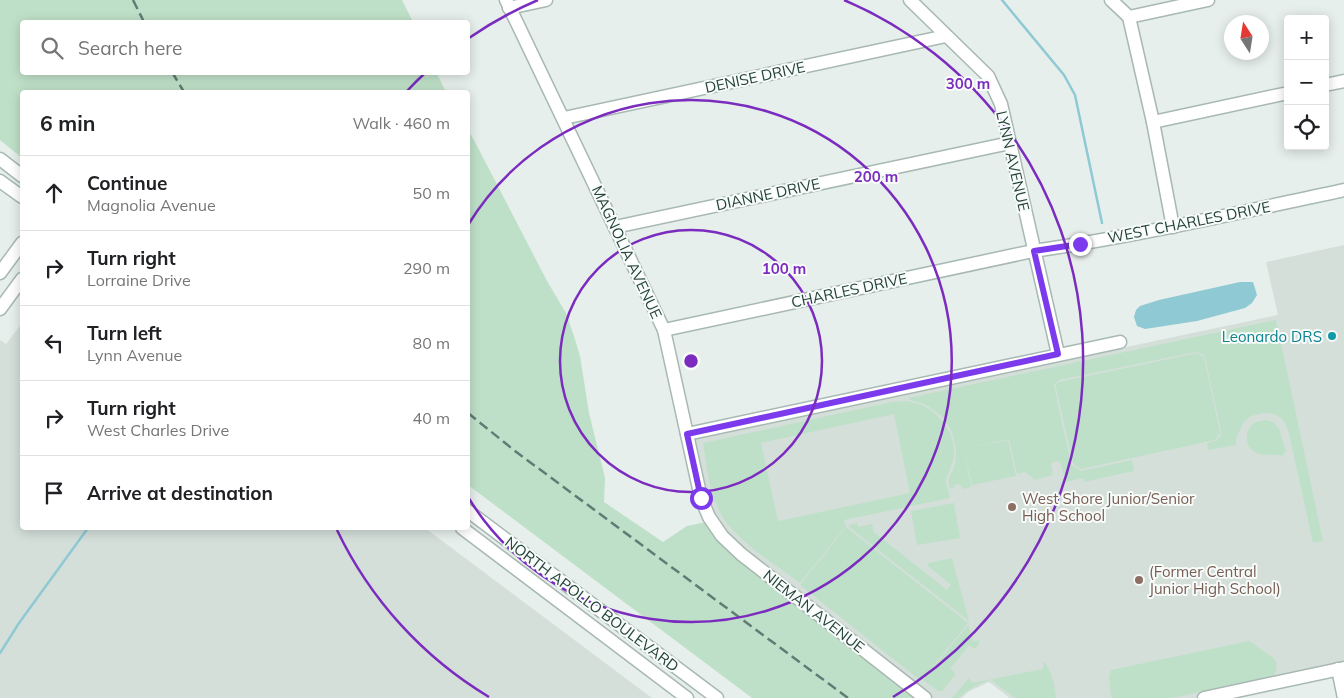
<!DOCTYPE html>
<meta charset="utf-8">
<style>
:root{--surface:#fff;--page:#f2f2f2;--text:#202124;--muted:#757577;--line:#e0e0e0}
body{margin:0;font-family:Mulish,sans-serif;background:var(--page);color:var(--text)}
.controls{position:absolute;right:15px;top:15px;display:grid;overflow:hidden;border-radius:5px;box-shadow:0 2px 12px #0003}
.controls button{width:45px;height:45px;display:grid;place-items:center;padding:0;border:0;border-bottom:1px solid var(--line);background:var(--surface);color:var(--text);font:25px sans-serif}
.compass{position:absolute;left:1224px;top:15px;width:45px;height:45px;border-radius:50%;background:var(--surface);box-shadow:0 2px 12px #0003;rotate:348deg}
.stop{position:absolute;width:15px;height:15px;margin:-11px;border:4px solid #7c3aed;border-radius:50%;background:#fff}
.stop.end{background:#7c3aed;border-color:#fff;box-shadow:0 1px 5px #0008}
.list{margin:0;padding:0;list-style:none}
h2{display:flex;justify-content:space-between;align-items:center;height:65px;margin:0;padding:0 20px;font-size:21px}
h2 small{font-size:16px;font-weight:400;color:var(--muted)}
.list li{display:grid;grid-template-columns:32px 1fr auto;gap:15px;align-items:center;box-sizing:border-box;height:75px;padding:0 20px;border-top:1px solid var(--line)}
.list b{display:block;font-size:19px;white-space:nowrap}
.list p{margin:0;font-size:16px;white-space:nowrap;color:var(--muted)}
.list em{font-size:16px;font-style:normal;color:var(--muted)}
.icon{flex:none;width:28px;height:28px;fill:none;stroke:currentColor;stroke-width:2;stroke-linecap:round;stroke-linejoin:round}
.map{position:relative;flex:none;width:1344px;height:698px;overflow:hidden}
.search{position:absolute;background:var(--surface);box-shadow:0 2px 12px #0003;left:20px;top:20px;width:450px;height:55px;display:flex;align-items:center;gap:12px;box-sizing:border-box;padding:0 18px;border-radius:5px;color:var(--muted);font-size:19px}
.panel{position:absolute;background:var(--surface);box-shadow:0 2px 12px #0003;left:20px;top:90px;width:450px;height:440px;border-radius:5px}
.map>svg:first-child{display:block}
.built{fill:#d4dfda}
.green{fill:#bfe0c8;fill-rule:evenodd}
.water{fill:#8ec9d4}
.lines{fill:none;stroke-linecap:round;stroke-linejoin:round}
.stream{stroke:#8ec9d4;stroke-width:2.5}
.minor-casing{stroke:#a8b8b2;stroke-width:15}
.minor{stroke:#fff;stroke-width:12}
.rail{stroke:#5f7d75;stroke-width:2.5;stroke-dasharray:10 5;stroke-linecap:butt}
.route{stroke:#7c3aed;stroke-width:6}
.ring{fill:none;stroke:#7b2cbf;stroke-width:2.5}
.culture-dot{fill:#0f9aa8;stroke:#f7fbf9;stroke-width:2}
.education-dot{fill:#8d6e63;stroke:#f7fbf9;stroke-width:2}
.labels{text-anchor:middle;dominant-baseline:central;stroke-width:4;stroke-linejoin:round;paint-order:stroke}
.street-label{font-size:15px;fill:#24423a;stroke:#f7fbf9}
.culture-label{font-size:15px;fill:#0d838f;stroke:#f7fbf9;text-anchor:end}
.education-label{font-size:15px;fill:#785e54;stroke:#f7fbf9;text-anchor:start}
.centre{fill:#7b2cbf;stroke:#f7fbf9;stroke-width:2.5}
.ring-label{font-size:15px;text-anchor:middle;font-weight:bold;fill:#7b2cbf;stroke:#f7fbf9;stroke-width:4;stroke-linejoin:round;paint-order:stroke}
</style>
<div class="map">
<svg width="1344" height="698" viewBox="0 0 1344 698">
<rect width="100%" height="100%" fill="#e6efeb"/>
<g class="built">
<path d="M 1344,245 L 1344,668 L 1213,698 L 1010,698 L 989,682 L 968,692 L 962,698 L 925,698 L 741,554 L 709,517 L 689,439 L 1278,315 L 1266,262 Z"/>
<path d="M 22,323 L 22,528 L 425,528 L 652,698 L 0,698 L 0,340 L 6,344 Z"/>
</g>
<g class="green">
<path d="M 0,0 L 402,0 L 413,22 L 22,22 L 22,72 L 436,72 L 446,92 L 22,92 L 22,158 L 0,140 Z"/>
<path d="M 468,130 L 475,142 L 547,281 L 566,313 L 574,336 L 580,356 L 589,413 L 605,478 L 604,502 L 663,542 L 687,526 L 706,522 L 917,698 L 752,698 L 468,485 Z"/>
<path d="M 1276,320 L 1323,541 L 1313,543 L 1288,429 C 1286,426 1285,422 1282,419 C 1272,409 1252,412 1243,423 C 1242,425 1241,428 1240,430 C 1237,436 1235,439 1236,445 L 1208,450 L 1207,443 C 1215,441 1220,440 1221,432 L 1205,357 L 1202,354 L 1196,352 L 1059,380 L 1054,385 L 1055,390 L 1071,463 L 1073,466 L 1081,471 L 1132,460 L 1134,471 L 1084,482 L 1083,478 L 1066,482 L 1060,462 L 1057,461 L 1051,463 L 1053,475 L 1034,480 L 1033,478 L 1025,472 L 1017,474 L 1009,439 L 964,449 L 1008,440 L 1016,476 L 972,485 L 965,454 L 971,486 L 969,488 L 963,489 L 960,484 L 954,485 L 954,488 L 950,489 C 946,475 952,476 955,464 C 958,452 954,433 947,423 C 942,415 933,409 926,405 C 920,402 913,402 908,398 Z"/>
<path d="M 1197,353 L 1204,357 L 1220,433 L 1215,440 L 1081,469 L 1077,467 L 1073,463 L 1056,388 L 1056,384 L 1059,382 Z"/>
<path d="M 907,401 C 914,403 921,404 926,407 C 943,418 956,435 954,456 C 953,464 946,477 946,482 C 947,487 949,493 950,498 L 844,520 L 846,526 L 800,583 C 777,566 734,539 721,514 C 709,493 707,467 703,443 L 892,402 ZM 894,414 L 910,493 L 778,521 L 761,443 Z"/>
<path d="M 1265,420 L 1273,422 L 1279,429 L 1286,451 L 1283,455 C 1281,456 1278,455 1275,455 C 1267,454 1259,457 1252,450 C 1243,442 1246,427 1256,422 C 1259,421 1262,421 1265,420 Z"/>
<path d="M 954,503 L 960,538 L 917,545 L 911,511 Z"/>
<path d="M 857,523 L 858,527 L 872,524 L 874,532 L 947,590 L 951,585 L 928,566 L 928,563 L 952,558 L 969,621 L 849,527 L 849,525 Z"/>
<path d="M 846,527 L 968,623 L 921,681 L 800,585 Z"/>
<path d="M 968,625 L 973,641 L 979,640 L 979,643 L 975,649 L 969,645 L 950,669 L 955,673 L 955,675 L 942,691 L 938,691 L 923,680 Z"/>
<path d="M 1249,641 L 1274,658 C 1278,665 1277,669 1274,676 L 1172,698 L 1112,698 L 1111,695 L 1109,677 L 1111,670 Z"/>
<path d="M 1043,661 C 1053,671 1054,684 1056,698 L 1015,698 L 991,680 C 979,683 968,689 959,698 L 952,698 L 968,679 L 969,678 L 972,683 L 1043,669 Z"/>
</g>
<path class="water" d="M 1240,282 L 1253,282 L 1257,295 L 1252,303 L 1245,308 L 1197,321 L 1145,329 L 1137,326 L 1134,317 L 1136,310 L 1140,306 L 1159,300 Z"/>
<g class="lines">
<g class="stream">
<path d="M 1002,0 L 1064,75 L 1075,95 L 1102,223"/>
<path d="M 0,653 L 19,623 L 88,528"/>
</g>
<g class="minor-casing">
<g id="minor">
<path d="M 506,0 L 664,330 L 701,498 L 709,517 L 722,536 L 741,554 L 925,698"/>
<path d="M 910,0 L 988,76 L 1001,104 L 1058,354"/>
<path d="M 1111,0 L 1129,17 L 1153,122 L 1173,227"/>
<path d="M 509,8 L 546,0"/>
<path d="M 1129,17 L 1208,0"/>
<path d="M 1325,85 L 1344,81"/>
<path d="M 564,118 L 946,36"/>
<path d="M 1153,122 L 1288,93"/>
<path d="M 0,159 L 22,176"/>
<path d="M 0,181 L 22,197"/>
<path d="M 615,227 L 1010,143"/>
<path d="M 0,273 L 22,243"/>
<path d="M 0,309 L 22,279"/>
<path d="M 664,330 L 1033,251 C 1138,236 1241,212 1344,190"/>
<path d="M 687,434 L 1120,342"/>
<path d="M 468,511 L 717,698"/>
<path d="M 462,528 L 687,698"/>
<path d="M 1338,669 L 1344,698"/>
<path d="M 1204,698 L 1344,668"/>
</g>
</g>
<use href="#minor" class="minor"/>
<g class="rail">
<path d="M 133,0 L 144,22"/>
<path d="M 172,72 L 184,92"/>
<path d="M 468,413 L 515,451 L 848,698"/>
</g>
</g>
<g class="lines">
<path class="route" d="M 701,498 L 687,434 L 1058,354 L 1034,251 L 1080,244"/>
</g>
<g class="ring">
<circle cx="691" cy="361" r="131"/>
<path d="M468 225A261 261 0 1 1 468 497"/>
<path d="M489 697A392 392 0 0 1 337 530M407 91A392 392 0 0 1 424 74M469 38A392 392 0 0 1 538 0M844 0A392 392 0 0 1 893 697"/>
</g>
<circle class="culture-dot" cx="1332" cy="336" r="5"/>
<g class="education-dot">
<circle cx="1012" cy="507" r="5"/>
<circle cx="1139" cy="580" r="5"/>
</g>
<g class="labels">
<g class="street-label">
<text transform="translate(755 77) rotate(-12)">DENISE DRIVE</text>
<text transform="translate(1013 161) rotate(77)">LYNN AVENUE</text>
<text transform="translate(768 194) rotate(-12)">DIANNE DRIVE</text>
<text transform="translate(1189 222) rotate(-11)">WEST CHARLES DRIVE</text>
<text transform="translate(627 252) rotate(65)">MAGNOLIA AVENUE</text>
<text transform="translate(849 290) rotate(-12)">CHARLES DRIVE</text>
<text transform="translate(592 604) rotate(37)">NORTH APOLLO BOULEVARD</text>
<text transform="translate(814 611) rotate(38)">NIEMAN AVENUE</text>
</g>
<g class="culture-label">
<text x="1322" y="336">Leonardo DRS</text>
</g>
<g class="education-label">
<text x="1022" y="498">West Shore Junior/Senior<tspan x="1022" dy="17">High School</tspan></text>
<text x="1149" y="571">(Former Central<tspan x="1149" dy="17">Junior High School)</tspan></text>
</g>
</g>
<circle cx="691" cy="361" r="8" class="centre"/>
<g class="ring-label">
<text x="968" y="89">300 m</text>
<text x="876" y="182">200 m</text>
<text x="784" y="274">100 m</text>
</g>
</svg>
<div class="controls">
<button>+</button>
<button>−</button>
<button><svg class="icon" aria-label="locate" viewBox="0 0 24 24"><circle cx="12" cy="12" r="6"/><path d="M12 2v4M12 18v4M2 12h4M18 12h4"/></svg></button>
</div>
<svg class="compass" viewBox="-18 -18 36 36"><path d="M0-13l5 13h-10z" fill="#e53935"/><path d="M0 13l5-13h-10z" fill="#757577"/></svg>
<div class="stop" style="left:701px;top:498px"></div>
<div class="stop end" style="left:1080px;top:244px"></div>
<div class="search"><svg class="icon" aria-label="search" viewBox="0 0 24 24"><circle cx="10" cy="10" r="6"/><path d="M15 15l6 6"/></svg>Search here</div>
<section class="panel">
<h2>6 min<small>Walk · 460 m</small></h2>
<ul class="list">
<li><svg class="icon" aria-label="ahead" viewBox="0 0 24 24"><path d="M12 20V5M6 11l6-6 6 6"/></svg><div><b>Continue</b><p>Magnolia Avenue</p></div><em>50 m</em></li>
<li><svg class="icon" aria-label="right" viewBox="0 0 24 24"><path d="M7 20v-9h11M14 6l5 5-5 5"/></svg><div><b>Turn right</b><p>Lorraine Drive</p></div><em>290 m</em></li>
<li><svg class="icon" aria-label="left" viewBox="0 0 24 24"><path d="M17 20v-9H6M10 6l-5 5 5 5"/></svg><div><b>Turn left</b><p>Lynn Avenue</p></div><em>80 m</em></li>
<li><svg class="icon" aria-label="right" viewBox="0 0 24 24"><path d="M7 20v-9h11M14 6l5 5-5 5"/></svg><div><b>Turn right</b><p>West Charles Drive</p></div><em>40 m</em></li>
<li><svg class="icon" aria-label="arrive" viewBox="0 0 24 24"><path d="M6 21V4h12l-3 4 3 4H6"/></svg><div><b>Arrive at destination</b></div></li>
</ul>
</section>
</div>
